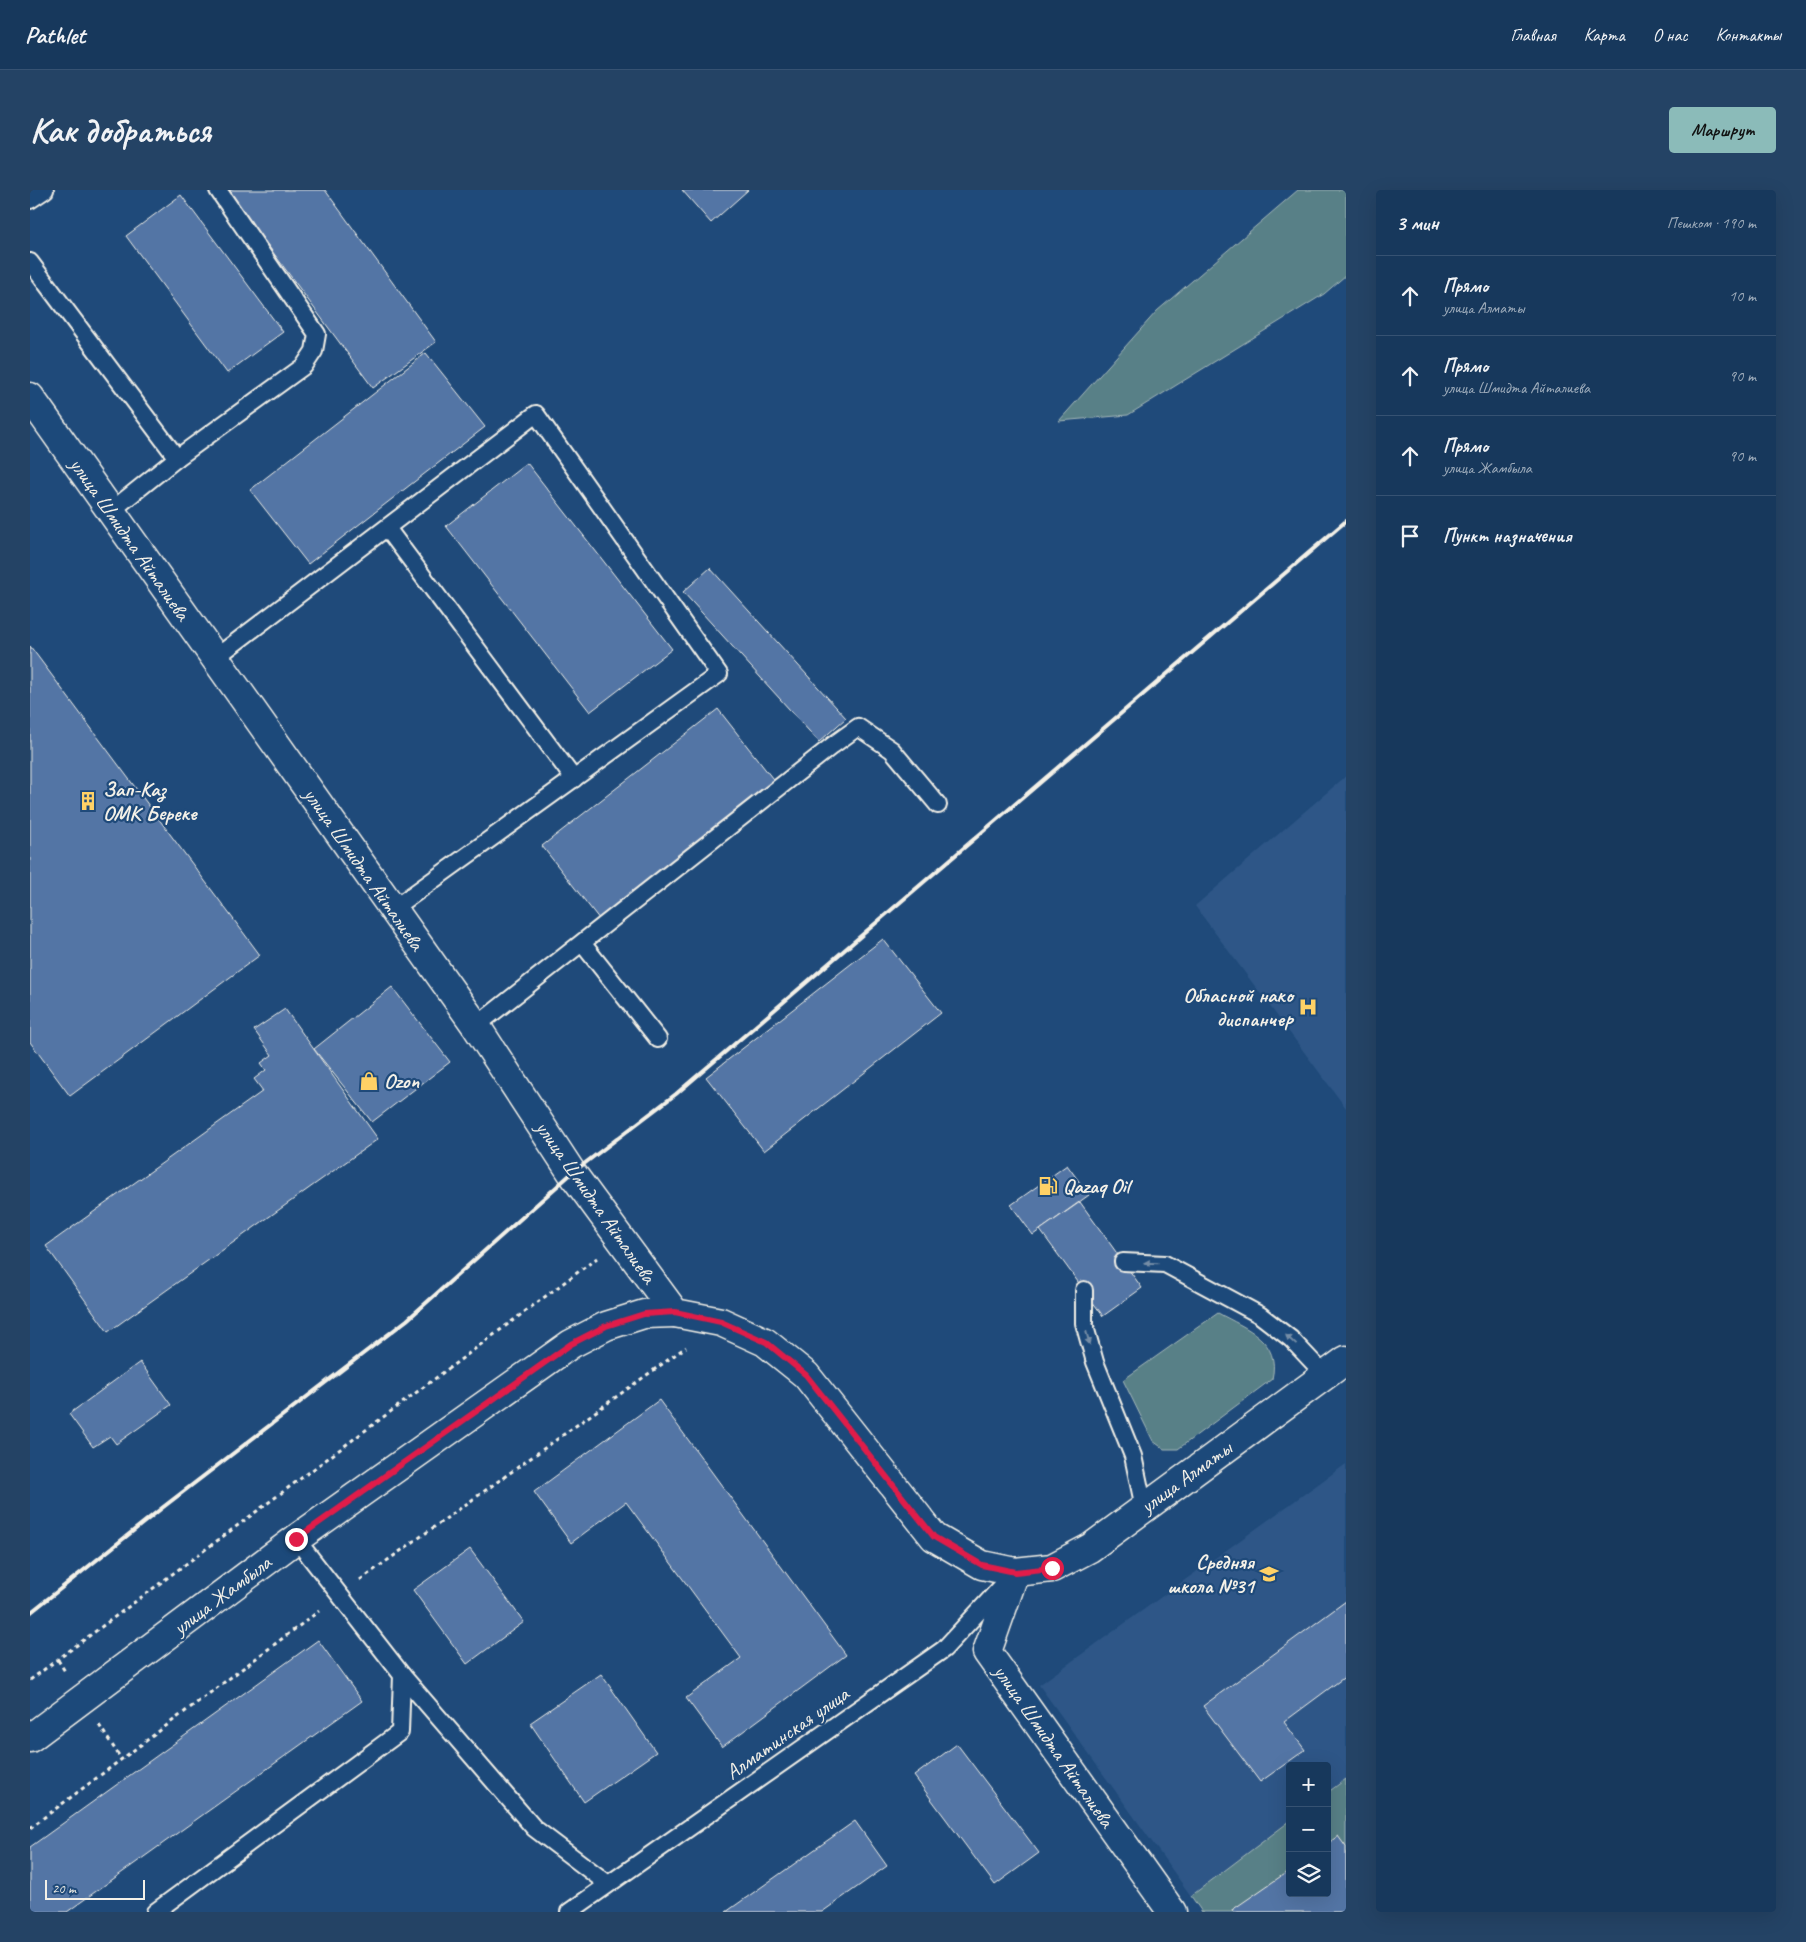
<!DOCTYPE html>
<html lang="ru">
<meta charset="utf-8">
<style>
:root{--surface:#17385c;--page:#244365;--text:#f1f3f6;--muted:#9eacbb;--line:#365272;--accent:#8bbbb9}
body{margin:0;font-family:Caveat,sans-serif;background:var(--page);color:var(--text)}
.controls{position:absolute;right:15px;bottom:15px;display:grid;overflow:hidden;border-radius:5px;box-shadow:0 5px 20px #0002}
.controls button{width:45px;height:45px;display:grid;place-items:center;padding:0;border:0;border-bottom:1px solid var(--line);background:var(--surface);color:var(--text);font:25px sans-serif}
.scale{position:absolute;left:15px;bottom:12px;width:100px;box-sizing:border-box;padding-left:5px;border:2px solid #f4f1e8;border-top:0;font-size:14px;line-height:18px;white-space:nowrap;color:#f4f1e8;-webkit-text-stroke:4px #1f4a7a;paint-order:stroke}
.stop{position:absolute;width:15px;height:15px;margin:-11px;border:4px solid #e11d48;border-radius:50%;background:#fff}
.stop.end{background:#e11d48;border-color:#fff;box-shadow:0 1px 5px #0008}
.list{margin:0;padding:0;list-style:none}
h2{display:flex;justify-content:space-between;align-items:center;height:65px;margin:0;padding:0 20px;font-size:21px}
h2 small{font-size:16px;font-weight:400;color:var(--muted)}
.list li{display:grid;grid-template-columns:32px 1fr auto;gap:15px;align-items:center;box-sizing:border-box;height:80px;padding:0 20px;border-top:1px solid var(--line)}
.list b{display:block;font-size:19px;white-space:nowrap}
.list p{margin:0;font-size:16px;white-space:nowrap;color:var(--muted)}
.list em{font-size:16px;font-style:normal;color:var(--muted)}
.icon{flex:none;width:28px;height:28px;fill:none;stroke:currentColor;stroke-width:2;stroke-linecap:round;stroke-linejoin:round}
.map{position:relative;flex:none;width:1316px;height:1722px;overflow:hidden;border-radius:5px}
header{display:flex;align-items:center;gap:30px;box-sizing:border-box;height:70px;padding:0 25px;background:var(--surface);border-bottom:1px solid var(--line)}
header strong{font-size:24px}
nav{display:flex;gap:28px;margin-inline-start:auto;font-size:18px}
.intro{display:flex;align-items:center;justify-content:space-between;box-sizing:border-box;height:120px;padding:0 30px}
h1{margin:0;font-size:35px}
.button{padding:12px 22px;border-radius:5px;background:var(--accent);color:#111;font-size:18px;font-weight:700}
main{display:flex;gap:30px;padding:0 30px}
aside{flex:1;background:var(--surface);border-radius:5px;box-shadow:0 5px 20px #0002}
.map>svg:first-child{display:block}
.built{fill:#2e5787}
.green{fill:#588087;stroke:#a6b8b8}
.building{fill:#5275a5;stroke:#f4f1e8}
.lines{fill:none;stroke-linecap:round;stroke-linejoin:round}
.lane-casing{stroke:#f4f1e8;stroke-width:20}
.street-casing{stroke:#f4f1e8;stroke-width:31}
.secondary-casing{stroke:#f4f1e8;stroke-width:31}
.path{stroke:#f4f1e8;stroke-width:3;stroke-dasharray:4 4;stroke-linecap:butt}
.lane{stroke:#1f4a7a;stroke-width:16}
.street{stroke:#1f4a7a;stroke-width:28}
.secondary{stroke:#1f4a7a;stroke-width:28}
.rail{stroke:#f4f1e8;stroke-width:4}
.oneway{fill:#748da6}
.route{stroke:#e11d48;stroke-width:6}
.labels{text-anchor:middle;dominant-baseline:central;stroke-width:4.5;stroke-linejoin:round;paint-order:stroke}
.street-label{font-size:21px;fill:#f4f1e8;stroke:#1f4a7a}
.poi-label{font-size:21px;font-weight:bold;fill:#f4f1e8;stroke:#1f4a7a;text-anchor:start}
</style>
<header>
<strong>Pathlet</strong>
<nav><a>Главная</a><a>Карта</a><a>О нас</a><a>Контакты</a></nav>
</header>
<div class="intro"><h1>Как добраться</h1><a class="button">Маршрут</a></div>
<main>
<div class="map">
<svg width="1316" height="1722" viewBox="0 0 1316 1722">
<rect width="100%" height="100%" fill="#1f4a7a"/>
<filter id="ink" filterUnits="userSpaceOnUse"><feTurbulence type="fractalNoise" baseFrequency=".02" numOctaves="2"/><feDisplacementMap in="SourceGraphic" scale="10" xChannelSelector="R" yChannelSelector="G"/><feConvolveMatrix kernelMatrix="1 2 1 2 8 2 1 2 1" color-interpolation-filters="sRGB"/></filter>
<g filter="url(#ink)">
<g class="built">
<path d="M 1316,586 L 1316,918 L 1165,716 Z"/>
<path d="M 1316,1274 L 1316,1589 L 1297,1603 L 1297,1576 L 1260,1576 L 1260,1631 L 1161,1706 L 1009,1495 Z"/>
</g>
<g class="green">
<path d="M 1268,0 L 1316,0 L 1316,85 L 1294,104 L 1098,225 L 1029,231 L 1127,121 Z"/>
<path d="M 1188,1123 C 1217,1139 1251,1150 1242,1189 L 1148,1259 L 1134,1259 L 1123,1251 L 1093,1190 Z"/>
<path d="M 1316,1589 L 1316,1722 L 1172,1722 L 1161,1706 L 1260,1631 L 1260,1703 L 1297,1703 L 1297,1603 Z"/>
</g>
<g class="building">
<path d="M 197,0 L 295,0 L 406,152 L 343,198 Z"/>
<path d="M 652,0 L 718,0 L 681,33 Z"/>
<path d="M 151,5 L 253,142 L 197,183 L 96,46 Z"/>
<path d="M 396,163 L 455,237 L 278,374 L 220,300 Z"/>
<path d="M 497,273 L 642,459 L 560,522 L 416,336 Z"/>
<path d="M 680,378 L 816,528 L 789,552 L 653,402 Z"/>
<path d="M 0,456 L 230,765 L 40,906 L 0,852 Z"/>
<path d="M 688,519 L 746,593 L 570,730 L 512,656 Z"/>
<path d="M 853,749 L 911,823 L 734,961 L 676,887 Z"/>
<path d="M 362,797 L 420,872 L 342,932 L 284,859 Z"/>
<path d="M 255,819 L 348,949 L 78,1142 L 16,1056 L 233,901 L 224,889 L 236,880 L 231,873 L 242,865 L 224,840 Z"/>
<path d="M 1037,975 L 1059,1005 L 1003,1045 L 981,1015 Z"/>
<path d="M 1050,1012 L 1112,1098 L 1073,1126 L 1010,1040 Z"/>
<path d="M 110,1172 L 141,1215 L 86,1254 L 80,1246 L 63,1257 L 39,1224 Z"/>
<path d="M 629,1210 L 816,1465 L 692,1557 L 656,1508 L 711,1468 L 596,1312 L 541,1353 L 504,1302 Z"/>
<path d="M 440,1359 L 494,1432 L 437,1474 L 383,1400 Z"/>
<path d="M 1316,1411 L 1316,1486 L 1254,1532 L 1275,1560 L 1230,1592 L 1173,1516 Z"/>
<path d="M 288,1450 L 332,1511 L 37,1722 L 0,1722 L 0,1657 Z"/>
<path d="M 571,1484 L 626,1562 L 554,1612 L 500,1533 Z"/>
<path d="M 927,1554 L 1009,1663 L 965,1695 L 884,1586 Z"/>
<path d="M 825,1631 L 857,1676 L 792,1722 L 696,1722 Z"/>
<path d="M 1308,1646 L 1316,1657 L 1316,1722 L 1203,1722 L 1202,1720 L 1260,1680 L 1260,1703 L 1297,1703 L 1297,1654 Z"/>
</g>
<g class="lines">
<g class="lane-casing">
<g id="lane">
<path d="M 0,10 L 15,0"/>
<path d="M 0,72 L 147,268"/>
<path d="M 81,321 L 147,268 L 274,176 L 284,161 L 287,144 L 188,0"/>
<path d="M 357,338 L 544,589"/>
<path d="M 185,468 L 506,224 L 689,484 L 363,719"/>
<path d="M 552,753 L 628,849"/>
<path d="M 446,836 L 803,555 L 828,537 L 862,560 L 908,615"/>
<path d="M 1093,1072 L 1135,1074 L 1230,1125 L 1261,1149 L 1295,1185"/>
<path d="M 1054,1100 L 1054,1133 L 1065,1172 L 1103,1266 L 1114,1318"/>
<path d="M 372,1485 L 504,1638 L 578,1694"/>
<path d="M 125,1722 L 370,1542 L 372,1485 L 266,1349"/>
<path d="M 539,1722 L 914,1459 L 975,1393"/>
</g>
</g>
<g class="street-casing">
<path id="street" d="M 985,1382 L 957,1462 L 1142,1722"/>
</g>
<g class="secondary-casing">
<g id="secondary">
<path d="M 0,207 L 446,836 L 542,983 L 645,1123 L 691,1132 L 735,1152 L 776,1185 L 904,1347 L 952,1375 L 985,1382 L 1022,1378 L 1060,1358 L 1316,1170"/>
<path d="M 0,1548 L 266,1349 L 541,1154 L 576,1136 L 614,1124 L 645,1123"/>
</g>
</g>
<g class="path">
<path d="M 330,1390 L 656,1157"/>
<path d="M 28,1470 L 36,1483"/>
<path d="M 0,1490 L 567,1068"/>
<path d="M 69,1535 L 92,1570"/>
<path d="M 0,1638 L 289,1421"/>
</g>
<use href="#lane" class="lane"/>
<use href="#street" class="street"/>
<use href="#secondary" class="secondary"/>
<path class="rail" d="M 0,1423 L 132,1318 L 377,1130 L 542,983 L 646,904 L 1316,331"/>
</g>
<defs><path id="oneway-solid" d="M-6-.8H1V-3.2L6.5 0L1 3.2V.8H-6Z" transform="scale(1.25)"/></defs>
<g class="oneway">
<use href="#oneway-solid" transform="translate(1121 1073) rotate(-178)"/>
<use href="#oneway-solid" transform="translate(1058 1148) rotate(74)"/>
<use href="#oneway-solid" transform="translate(1261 1150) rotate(-137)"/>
</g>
</g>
<g class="lines" filter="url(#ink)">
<path class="route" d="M 266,1349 L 541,1154 L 576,1136 L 614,1124 L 645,1122 L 691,1132 L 736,1152 L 776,1185 L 904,1347 L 952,1375 L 985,1382 L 1022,1378"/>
</g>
<defs>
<g id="building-bare" transform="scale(1.5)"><path d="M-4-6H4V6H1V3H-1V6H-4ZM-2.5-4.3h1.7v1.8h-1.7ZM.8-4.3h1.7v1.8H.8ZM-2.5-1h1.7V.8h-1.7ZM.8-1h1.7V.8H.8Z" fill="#ffd166" stroke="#1f4a7a" stroke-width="2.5" paint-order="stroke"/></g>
<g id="hospital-bare" transform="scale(1.5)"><path d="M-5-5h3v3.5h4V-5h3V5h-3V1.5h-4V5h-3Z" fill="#ffd166" stroke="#1f4a7a" stroke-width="2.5" paint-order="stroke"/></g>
<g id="shop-bare" transform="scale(1.5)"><path d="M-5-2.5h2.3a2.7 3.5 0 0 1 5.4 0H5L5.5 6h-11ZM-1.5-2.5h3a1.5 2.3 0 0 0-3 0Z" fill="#ffd166" stroke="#1f4a7a" stroke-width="2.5" paint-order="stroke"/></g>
<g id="fuel-bare" transform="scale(1.5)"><path d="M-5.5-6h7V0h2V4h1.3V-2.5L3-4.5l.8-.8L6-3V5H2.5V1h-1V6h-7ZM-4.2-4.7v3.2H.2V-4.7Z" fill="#ffd166" stroke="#1f4a7a" stroke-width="2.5" paint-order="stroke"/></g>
<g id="school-bare" transform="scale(1.5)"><path d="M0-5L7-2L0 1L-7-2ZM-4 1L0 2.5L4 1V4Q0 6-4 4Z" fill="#ffd166" stroke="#1f4a7a" stroke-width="2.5" paint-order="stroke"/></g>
</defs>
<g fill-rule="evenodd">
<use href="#building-bare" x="58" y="611"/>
<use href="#hospital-bare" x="1278" y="817"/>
<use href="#shop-bare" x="339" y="891"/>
<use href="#fuel-bare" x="1018" y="996"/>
<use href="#school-bare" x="1239" y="1384"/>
</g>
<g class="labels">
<g class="street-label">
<text transform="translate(100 349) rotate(55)">улица Шмидта Айталиева</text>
<text transform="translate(334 679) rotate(55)">улица Шмидта Айталиева</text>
<text transform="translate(566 1012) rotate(55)">улица Шмидта Айталиева</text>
<text transform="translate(1156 1287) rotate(-36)">улица Алматы</text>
<text transform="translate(192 1405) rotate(-37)">улица Жамбыла</text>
<text transform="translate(757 1543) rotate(-35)">Алматинская улица</text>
<text transform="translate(1024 1556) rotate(55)">улица Шмидта Айталиева</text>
</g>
<g class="poi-label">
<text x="73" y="599">Зап-Каз<tspan x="73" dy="24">ОМК Береке</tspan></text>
<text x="1263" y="805" text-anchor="end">Обласной нако<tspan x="1263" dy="24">диспанчер</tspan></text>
<text x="354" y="891">Ozon</text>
<text x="1033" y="996">Qazaq Oil</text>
<text x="1224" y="1372" text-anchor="end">Средняя<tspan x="1224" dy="24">школа №31</tspan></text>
</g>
</g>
</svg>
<div class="controls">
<button>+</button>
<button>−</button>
<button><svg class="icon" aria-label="layers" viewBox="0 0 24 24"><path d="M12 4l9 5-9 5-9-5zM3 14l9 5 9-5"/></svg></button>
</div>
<div class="scale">20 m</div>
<div class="stop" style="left:1022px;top:1378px"></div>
<div class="stop end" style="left:266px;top:1349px"></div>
</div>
<aside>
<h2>3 мин<small>Пешком · 190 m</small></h2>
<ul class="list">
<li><svg class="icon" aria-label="ahead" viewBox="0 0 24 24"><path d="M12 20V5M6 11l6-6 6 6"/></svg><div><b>Прямо</b><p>улица Алматы</p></div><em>10 m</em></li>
<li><svg class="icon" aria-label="ahead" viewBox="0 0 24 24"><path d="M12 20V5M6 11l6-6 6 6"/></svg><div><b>Прямо</b><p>улица Шмидта Айталиева</p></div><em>90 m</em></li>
<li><svg class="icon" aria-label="ahead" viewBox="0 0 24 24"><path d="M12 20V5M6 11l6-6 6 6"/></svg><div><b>Прямо</b><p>улица Жамбыла</p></div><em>90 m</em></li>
<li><svg class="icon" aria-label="arrive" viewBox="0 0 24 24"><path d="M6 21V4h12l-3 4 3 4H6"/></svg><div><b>Пункт назначения</b></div></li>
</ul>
</aside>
</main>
